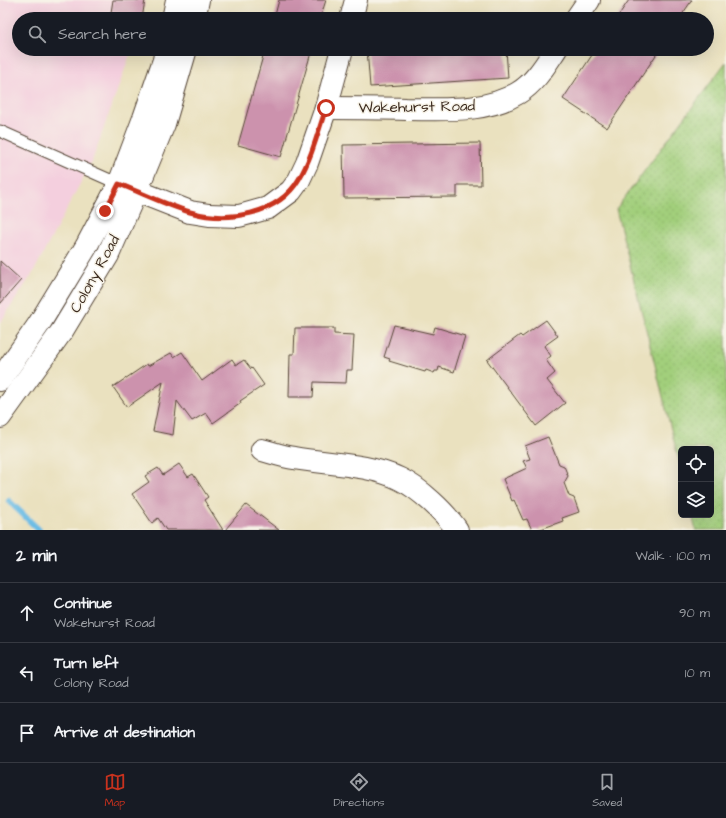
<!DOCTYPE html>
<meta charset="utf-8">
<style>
:root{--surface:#171b24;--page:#242831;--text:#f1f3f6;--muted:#9ea1a6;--line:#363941;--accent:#c8321e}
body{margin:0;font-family:"Architects Daughter",sans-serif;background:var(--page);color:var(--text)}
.controls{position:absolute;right:12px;bottom:12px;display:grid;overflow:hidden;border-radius:6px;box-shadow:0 4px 16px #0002}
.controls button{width:36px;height:36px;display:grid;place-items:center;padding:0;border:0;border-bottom:1px solid var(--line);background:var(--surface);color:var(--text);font:20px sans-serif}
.stop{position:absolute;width:12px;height:12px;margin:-9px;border:3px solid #c8321e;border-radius:50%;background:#fff}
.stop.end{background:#c8321e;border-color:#fff;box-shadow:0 1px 4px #0008}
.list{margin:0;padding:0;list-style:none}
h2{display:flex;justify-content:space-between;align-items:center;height:52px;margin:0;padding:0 16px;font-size:17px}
h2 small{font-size:13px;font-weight:400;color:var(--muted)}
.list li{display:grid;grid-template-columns:26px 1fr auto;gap:12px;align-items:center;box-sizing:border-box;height:60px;padding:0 16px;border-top:1px solid var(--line)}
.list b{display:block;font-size:15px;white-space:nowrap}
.list p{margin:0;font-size:13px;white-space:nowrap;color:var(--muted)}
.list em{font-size:13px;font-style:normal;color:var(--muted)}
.icon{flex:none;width:22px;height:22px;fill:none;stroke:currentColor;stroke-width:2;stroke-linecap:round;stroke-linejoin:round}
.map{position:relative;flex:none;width:726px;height:530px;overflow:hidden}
.search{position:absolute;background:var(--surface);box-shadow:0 4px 16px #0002;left:12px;right:12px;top:12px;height:44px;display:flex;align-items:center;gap:10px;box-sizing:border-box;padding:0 14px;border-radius:22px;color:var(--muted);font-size:15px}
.sheet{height:232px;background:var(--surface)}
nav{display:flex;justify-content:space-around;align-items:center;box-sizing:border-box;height:56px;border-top:1px solid var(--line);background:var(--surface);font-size:11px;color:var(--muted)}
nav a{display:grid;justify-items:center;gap:2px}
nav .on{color:var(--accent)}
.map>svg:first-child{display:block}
.built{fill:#f4cfde}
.grass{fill:url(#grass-dots);stroke:#6e7c4d}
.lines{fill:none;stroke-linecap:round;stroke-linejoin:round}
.stream{stroke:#69bce5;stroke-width:6}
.building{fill:#cc92ad}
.service-casing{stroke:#554536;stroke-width:13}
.minor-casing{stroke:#554536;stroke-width:24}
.secondary-casing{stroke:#554536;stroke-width:24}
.service{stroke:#fff;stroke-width:11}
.minor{stroke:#fff;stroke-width:22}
.secondary{stroke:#fff;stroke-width:22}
.route{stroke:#c8321e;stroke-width:5}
.labels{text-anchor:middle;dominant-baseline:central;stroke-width:3;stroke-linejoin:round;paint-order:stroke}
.street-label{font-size:15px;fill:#3b2a1e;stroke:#f7f3e8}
</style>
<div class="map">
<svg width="726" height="530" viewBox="0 0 726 530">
<defs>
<pattern id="grass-dots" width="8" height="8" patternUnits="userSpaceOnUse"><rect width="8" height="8" fill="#a2cf7c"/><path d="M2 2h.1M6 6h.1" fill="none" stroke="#8cb26b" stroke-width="1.8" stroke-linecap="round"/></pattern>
</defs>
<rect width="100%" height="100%" fill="#f7f3e8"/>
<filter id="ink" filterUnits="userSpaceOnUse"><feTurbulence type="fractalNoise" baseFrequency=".025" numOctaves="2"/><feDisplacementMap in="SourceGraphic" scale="8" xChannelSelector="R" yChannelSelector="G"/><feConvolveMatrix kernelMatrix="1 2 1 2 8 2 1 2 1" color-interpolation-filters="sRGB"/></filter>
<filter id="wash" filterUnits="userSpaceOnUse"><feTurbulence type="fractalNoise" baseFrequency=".012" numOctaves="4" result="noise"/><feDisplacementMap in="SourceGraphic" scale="16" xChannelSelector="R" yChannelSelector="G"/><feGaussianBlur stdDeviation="0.9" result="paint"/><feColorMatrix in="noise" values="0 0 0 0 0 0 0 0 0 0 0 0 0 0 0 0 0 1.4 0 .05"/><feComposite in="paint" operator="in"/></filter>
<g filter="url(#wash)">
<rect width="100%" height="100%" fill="#eae1bf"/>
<path class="built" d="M 0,0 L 145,0 L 140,19 L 19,19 L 19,49 L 132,49 L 92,161 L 33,273 L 0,323 Z"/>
<path class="grass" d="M 726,62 L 726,530 L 696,530 L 692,515 L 711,515 L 711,449 L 681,449 L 681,469 L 616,209 Z"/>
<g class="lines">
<path class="stream" d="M 9,501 L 39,530"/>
</g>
<g id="blocks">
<g class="building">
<path d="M 113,0 L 145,0 L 142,19 L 110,19 Z"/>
<path d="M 279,0 L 326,0 L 320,19 L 274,19 Z"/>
<path d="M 629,0 L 692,0 L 679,19 L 616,19 Z"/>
<path d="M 265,49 L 312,49 L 281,157 L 238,145 Z"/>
<path d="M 367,49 L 506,49 L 508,78 L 370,87 Z"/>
<path d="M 596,49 L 660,49 L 607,128 L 563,99 Z"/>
<path d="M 480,143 L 481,185 L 457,185 L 457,197 L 344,198 L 343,145 Z"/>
<path d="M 0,261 L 21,280 L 0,304 Z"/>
<path d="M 546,320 L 558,336 L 544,346 L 551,356 L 546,360 L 555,373 L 547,380 L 565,403 L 536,426 L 487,360 L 520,335 L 522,337 Z"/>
<path d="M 394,325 L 433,334 L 435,327 L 465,336 L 454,372 L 439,367 L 438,371 L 435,371 L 434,373 L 426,370 L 425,372 L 389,361 L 390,359 L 384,357 Z"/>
<path d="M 295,328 L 334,328 L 334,334 L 354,335 L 352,370 L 347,370 L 346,383 L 314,382 L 313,397 L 289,397 L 290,354 L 294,354 Z"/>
<path d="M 182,352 L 202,381 L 232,359 L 236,365 L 244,360 L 251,369 L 252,368 L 264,385 L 240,401 L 241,403 L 213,423 L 206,413 L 192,421 L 177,401 L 173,435 L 153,431 L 163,382 L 127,407 L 113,387 L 147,364 L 148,366 L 171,353 L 174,357 Z"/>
<path d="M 548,437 L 559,464 L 564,466 L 568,476 L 564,483 L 569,496 L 574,498 L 579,512 L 562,518 L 563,521 L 538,530 L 532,530 L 527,519 L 523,520 L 514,500 L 512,501 L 503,479 L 527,468 L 523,461 L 530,459 L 525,446 Z"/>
<path d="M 179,464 L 188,477 L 193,474 L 208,497 L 204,500 L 223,530 L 166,530 L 158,518 L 152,523 L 132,494 L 149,482 L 145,476 L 158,468 L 163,475 Z"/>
<path d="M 246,505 L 279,530 L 225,530 Z"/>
</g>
</g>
</g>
<g filter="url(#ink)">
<use href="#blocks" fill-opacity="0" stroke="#554536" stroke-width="1"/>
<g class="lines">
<g class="service-casing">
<path id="service" d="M 0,131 L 119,184"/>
</g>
<g class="minor-casing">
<g id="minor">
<path d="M 351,19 L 356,0"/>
<path d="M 576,19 L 589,0"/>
<path d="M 326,108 C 353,108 379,108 406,109 C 443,109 485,113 518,93 C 535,83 546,64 556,49"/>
<path d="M 119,184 L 190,212 L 209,215 L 239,216 L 268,208 L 291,191 L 299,180 L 307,163 L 326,108 L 342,49"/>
<path d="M 262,450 C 273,453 284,457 294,458 C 328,464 369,464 400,479 C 419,488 445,512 457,530"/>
</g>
</g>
<g class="secondary-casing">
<g id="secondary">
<path d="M 173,19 L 177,0"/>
<path d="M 194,19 L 198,0"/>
<path d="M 0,380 L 39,324 L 86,247 L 119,184 L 144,118 L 164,60 L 166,49"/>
<path d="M 0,417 L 62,331 L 108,255 L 143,175 L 164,124 L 186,49"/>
</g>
</g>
<use href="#service" class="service"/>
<use href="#minor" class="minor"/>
<use href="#secondary" class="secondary"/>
</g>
</g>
<g class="lines" filter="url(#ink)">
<path class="route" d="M 105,211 L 119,184 C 142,193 166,205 190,212 C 228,223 278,215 299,179 C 312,157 318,132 326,108"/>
</g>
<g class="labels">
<g class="street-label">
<text transform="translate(417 107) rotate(-1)">Wakehurst Road</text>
<text transform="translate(95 274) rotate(-61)">Colony Road</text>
</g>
</g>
</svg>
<div class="controls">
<button><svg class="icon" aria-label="locate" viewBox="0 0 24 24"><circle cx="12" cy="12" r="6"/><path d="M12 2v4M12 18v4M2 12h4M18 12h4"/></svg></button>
<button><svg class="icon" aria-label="layers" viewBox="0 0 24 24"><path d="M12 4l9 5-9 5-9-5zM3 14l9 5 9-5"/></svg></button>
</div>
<div class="stop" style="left:326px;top:108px"></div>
<div class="stop end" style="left:105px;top:211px"></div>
<div class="search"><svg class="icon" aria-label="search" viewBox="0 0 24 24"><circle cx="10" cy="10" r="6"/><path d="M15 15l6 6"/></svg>Search here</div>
</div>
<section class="sheet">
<h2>2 min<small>Walk · 100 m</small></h2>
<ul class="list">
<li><svg class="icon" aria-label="ahead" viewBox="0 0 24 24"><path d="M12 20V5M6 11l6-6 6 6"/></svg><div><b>Continue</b><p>Wakehurst Road</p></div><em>90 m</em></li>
<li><svg class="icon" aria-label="left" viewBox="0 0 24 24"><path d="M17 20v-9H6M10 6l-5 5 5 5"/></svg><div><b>Turn left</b><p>Colony Road</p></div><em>10 m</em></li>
<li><svg class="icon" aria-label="arrive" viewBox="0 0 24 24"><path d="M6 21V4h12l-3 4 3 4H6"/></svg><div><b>Arrive at destination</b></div></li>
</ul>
</section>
<nav>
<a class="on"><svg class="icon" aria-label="map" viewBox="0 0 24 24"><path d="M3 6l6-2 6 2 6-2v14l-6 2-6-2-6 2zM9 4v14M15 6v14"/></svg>Map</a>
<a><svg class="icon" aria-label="directions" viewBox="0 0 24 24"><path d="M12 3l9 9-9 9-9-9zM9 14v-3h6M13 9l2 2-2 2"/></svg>Directions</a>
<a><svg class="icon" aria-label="saved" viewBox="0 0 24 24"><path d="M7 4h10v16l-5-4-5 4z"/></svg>Saved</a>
</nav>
